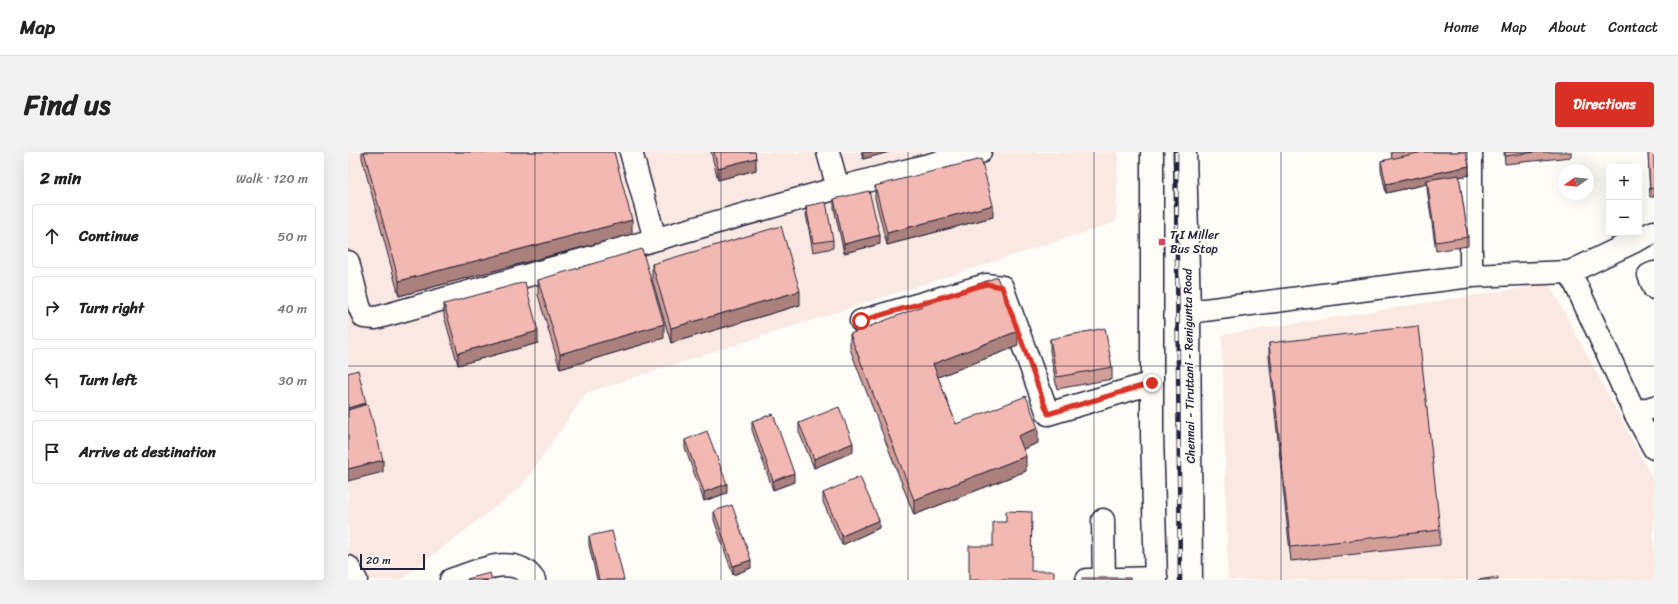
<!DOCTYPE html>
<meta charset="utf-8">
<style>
:root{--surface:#fff;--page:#f2f2f2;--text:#222;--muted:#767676;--line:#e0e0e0;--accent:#d93025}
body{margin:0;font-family:Sriracha,sans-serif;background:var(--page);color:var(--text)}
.controls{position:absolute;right:12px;top:12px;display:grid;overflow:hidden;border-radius:4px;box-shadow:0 4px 16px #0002}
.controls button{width:36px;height:36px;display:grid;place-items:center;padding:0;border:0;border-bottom:1px solid var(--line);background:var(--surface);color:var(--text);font:20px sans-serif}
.compass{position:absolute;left:1210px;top:12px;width:36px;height:36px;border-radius:50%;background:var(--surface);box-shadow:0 4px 16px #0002;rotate:256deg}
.scale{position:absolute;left:12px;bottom:10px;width:65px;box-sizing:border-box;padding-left:4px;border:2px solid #22223b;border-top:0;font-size:11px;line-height:14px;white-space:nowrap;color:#22223b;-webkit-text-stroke:3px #fdfcf7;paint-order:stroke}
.stop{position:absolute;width:12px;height:12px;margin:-9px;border:3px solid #d93025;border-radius:50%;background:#fff}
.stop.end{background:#d93025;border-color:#fff;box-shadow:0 1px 4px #0008}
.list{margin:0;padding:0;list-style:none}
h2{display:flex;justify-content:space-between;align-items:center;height:52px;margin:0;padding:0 16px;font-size:17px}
h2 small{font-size:13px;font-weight:400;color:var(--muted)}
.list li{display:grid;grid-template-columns:26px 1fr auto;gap:12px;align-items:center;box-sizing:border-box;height:64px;margin:0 8px 8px;padding:0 8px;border:1px solid var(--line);border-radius:4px}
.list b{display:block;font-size:15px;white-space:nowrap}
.list em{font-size:13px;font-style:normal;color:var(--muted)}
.icon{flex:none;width:22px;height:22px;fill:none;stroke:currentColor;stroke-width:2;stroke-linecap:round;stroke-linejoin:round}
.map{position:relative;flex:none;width:1306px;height:428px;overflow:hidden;border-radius:4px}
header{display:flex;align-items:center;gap:24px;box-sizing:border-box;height:56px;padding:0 20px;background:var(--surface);border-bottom:1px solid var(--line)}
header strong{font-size:19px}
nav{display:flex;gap:22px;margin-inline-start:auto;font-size:14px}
.intro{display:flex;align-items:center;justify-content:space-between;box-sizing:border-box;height:96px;padding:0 24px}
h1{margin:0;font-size:28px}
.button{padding:10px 18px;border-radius:4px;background:var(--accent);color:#fff;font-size:14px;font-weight:700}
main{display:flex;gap:24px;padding:0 24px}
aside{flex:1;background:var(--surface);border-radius:4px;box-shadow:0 4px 16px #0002}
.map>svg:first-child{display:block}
.built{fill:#fae8e2}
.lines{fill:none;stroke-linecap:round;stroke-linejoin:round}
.minor-casing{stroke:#22223b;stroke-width:25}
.highway-casing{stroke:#22223b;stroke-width:25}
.minor{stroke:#fdfcf7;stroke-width:22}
.highway{stroke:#fdfcf7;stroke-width:22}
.rail-casing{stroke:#22223b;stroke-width:4.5}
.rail{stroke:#fdfcf7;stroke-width:3;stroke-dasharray:9;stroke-linecap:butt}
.wall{fill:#d19e98;stroke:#22223b}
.shaded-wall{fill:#aa817c;stroke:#22223b}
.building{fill:#f3b8b1;stroke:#22223b}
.route{stroke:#d93025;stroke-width:5}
.grid{fill:none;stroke:#22223b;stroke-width:1;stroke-opacity:0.55}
.poi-dot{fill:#d1495b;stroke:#fdfcf7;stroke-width:1.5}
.labels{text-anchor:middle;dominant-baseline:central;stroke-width:4;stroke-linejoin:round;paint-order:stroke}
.poi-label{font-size:12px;fill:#22223b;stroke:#fdfcf7;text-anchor:start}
.street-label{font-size:12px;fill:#22223b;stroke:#fdfcf7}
</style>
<header>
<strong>Map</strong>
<nav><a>Home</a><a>Map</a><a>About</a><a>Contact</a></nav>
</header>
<div class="intro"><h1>Find us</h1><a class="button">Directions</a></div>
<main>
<aside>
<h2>2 min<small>Walk · 120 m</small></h2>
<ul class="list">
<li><svg class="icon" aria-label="ahead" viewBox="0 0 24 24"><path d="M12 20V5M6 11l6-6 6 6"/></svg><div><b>Continue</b></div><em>50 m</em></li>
<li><svg class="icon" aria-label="right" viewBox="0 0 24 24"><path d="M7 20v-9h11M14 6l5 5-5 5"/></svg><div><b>Turn right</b></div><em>40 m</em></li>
<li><svg class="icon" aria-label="left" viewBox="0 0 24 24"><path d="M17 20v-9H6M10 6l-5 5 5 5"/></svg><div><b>Turn left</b></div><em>30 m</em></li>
<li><svg class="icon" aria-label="arrive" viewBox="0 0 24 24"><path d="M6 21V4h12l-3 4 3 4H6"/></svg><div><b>Arrive at destination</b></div></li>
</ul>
</aside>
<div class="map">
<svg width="1306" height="428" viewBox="0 0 1306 428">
<rect width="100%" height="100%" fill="#fdfcf7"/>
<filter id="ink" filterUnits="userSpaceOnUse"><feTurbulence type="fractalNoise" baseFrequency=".025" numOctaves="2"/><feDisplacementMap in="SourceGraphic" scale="8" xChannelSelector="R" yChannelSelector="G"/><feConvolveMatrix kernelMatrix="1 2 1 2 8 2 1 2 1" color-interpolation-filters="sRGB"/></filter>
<g filter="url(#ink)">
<g class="built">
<path d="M 0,0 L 770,0 L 768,70 L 238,241 L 173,335 L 53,428 L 0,428 Z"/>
<path d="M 1201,132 L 1306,329 L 1306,428 L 880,428 L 874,183 Z"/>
</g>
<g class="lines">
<g class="minor-casing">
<g id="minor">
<path d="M 283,0 L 307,87"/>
<path d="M 480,0 L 490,36 L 632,0"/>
<path d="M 1123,0 L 1123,124"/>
<path d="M 0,110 L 11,154 L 16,165 L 28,166 L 490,36"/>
<path d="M 1222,120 L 1287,261 L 1306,296"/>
<path d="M 1306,121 L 1301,123 L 1306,136"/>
<path d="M 841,160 L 1123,124 L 1222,120 L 1306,80"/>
<path d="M 513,169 L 638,133 L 654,135 L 700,262 L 804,231"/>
<path d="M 1287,261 L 1306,255"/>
<path d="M 755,368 L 756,428"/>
<path d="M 0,415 L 8,428"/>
<path d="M 103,428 C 128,420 167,399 186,428"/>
<path d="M 739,428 L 808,426"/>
</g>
</g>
<g class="highway-casing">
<g id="highway">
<path d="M 804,0 L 804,282 L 808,428"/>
<path d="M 837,0 L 841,160 L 843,428"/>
</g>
</g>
<use href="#minor" class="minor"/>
<use href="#highway" class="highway"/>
<g class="rail-casing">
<path id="rail" d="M 828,0 L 832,428"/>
</g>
<use href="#rail" class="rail"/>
</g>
<g class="wall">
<path d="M 14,0 L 266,0 L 284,82 L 51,144 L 14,6 Z"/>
<path d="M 363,0 L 407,0 L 408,18 L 370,28 Z"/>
<path d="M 513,0 L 541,0 L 515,7 Z"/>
<path d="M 1043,0 L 1118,0 L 1121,23 L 1111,25 L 1120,85 L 1120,94 L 1088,99 L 1079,37 L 1079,32 L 1038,41 L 1033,18 L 1033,9 L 1044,7 Z"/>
<path d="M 1156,0 L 1223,0 L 1223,5 L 1157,12 Z"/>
<path d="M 1300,0 L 1306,0 L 1306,45 L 1302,45 Z"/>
<path d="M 527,34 L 645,65 L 539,93 L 527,46 Z"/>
<path d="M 486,47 L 532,92 L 496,101 L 486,56 Z"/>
<path d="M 458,54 L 485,88 L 485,96 L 465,100 L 458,62 Z"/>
<path d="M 304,112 L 452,153 L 323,191 L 304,127 Z"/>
<path d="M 190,128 L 316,186 L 212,217 L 190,143 Z"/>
<path d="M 96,152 L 190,191 L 110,213 L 96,164 Z"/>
<path d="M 502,182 L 670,194 L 590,225 L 608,272 L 690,291 L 675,297 L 678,319 L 566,363 L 502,197 Z"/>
<path d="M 702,187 L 764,215 L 764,227 L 709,237 L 702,199 Z"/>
<path d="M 921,191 L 1092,378 L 1092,393 L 943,409 L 921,205 Z"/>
<path d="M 404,269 L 446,330 L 425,338 L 404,278 Z"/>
<path d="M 451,271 L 505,300 L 466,316 L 451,280 Z"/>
<path d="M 337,288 L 379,341 L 356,349 L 337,296 Z"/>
<path d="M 475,341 L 531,376 L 494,393 L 475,350 Z"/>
<path d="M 366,359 L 403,416 L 385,423 L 366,368 Z"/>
<path d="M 241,384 L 276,428 L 249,428 L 241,393 Z"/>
</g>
<g class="shaded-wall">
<path d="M 515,0 L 541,0 L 515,7 Z"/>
<path d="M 408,6 L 408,18 L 370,28 L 370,16 Z"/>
<path d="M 1121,14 L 1121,23 L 1079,32 L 1079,28 L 1079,32 L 1038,41 L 1038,32 Z"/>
<path d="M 645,53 L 645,65 L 539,93 L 539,81 Z"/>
<path d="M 284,68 L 284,82 L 51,144 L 51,129 Z"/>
<path d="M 532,83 L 532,92 L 496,101 L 496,92 Z"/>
<path d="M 452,139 L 452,153 L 323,191 L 323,176 Z"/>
<path d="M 316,172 L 316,186 L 212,217 L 212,202 Z"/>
<path d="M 190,179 L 190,191 L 110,213 L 110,201 Z"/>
<path d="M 670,179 L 670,194 L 585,227 L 585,212 Z"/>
<path d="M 18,251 L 18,260 L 0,265 L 0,256 Z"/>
<path d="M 690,276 L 690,291 L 670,299 L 670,284 Z"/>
<path d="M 505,291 L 505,300 L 466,316 L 466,307 Z"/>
<path d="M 678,304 L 678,319 L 566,363 L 566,348 Z"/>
<path d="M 35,308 L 35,320 L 0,329 L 0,317 Z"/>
<path d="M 446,321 L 446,330 L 425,338 L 425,329 Z"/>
<path d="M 379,332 L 379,341 L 356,349 L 356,340 Z"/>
<path d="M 531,368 L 531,376 L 494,393 L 494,384 Z"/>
<path d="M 403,408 L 403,416 L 385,423 L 385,414 Z"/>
</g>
<g class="building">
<path d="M 16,0 L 266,0 L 284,68 L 51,129 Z"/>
<path d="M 366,0 L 407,0 L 408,6 L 370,16 Z"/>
<path d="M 1075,0 L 1118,0 L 1121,14 L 1038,32 L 1033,9 Z"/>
<path d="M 1157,0 L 1188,0 L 1157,4 Z"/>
<path d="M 1300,0 L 1306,0 L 1306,36 L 1302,37 Z"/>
<path d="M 633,7 L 645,53 L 539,81 L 527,34 Z"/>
<path d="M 1111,23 L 1120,85 L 1088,90 L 1079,28 Z"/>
<path d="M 521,39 L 532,83 L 496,92 L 486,47 Z"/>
<path d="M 478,50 L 485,88 L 465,91 L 458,54 Z"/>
<path d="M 433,74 L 452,139 L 323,176 L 304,112 Z"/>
<path d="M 294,97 L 316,172 L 212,202 L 190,128 Z"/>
<path d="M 649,125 L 670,179 L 585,212 L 608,272 L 678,244 L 690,276 L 670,284 L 678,304 L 566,348 L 502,182 Z"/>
<path d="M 177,130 L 190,179 L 110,201 L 96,152 Z"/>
<path d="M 1070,174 L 1092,378 L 943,395 L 921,191 Z"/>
<path d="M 757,176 L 764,215 L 709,225 L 702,187 Z"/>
<path d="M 10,218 L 18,251 L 0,256 L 0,221 Z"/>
<path d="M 20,252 L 35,308 L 0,317 L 0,258 Z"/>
<path d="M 491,255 L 505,291 L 466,307 L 451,271 Z"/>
<path d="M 425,262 L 446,321 L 425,329 L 404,269 Z"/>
<path d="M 359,279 L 379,332 L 356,340 L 337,288 Z"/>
<path d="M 512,325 L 531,368 L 494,384 L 475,341 Z"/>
<path d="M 384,353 L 403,408 L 385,414 L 366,359 Z"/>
<path d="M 658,359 L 684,360 L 683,419 L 706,419 L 706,428 L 621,428 L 621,394 L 645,394 L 645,370 L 658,370 Z"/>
<path d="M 264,379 L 276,428 L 251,428 L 241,384 Z"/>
<path d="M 142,421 L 144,428 L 119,428 L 119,427 Z"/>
<path d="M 1150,425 L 1150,428 L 1130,428 Z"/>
<rect x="734" y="426" width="48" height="2"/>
</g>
</g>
<g class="lines" filter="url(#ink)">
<path class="route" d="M 513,169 L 638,132 L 654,135 L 700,262 L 804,231"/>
</g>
<path class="grid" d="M 187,0 L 187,428M 373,0 L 373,428M 560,0 L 560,428M 746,0 L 746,428M 933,0 L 933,428M 1119,0 L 1119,428M 0,214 L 1306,214"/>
<rect class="poi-dot" x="810" y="86" width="8" height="8" rx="2"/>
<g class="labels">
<g class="poi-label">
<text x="822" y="83">T I Miller<tspan x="822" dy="14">Bus Stop</tspan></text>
</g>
<g class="street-label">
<text transform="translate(841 214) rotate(-91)">Chennai - Tiruttani - Renigunta Road</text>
</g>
</g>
</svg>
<div class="controls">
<button>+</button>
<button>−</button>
</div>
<svg class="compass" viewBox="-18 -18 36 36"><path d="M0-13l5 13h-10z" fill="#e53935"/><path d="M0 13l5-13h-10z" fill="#767676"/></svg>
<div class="scale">20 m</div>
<div class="stop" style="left:513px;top:169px"></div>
<div class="stop end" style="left:804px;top:231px"></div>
</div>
</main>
